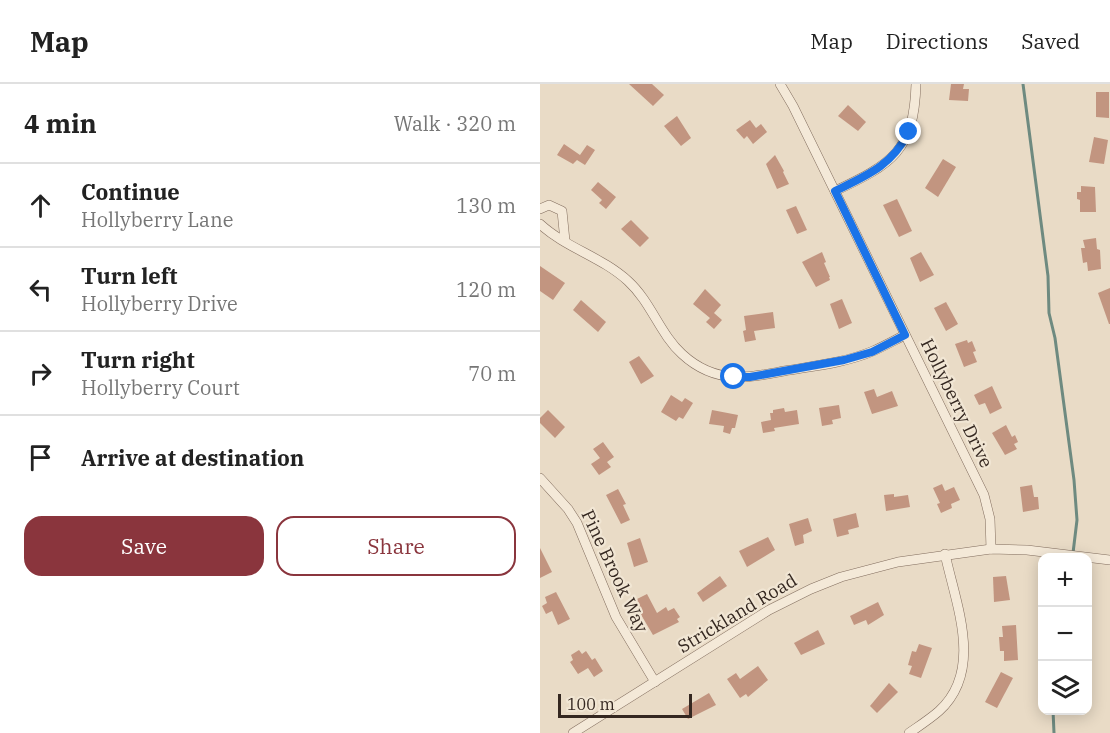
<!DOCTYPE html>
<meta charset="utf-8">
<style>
:root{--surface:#fff;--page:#f6f6f6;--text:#222;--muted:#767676;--line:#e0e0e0;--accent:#8a353d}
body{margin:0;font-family:"IBM Plex Serif",serif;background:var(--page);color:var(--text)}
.controls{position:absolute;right:18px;bottom:18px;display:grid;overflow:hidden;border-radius:12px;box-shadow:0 3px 15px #0003}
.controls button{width:54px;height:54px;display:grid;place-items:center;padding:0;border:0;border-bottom:2px solid var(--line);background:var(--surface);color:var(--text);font:30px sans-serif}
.scale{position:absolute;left:18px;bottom:15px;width:134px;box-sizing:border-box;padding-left:6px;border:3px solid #342720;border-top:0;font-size:16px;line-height:21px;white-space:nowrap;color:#342720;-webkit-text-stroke:4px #f1e6d4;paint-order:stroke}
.stop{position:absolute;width:18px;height:18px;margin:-14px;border:4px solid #1a73e8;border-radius:50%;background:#fff}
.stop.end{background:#1a73e8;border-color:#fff;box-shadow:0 2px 6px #0008}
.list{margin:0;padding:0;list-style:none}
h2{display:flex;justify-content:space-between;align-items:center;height:78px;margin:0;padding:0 24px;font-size:26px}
h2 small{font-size:20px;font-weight:400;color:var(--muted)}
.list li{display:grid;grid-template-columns:39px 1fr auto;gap:18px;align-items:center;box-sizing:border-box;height:84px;padding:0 24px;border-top:2px solid var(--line)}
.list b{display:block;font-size:22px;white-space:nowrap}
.list p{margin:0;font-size:20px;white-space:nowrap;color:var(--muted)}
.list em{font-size:20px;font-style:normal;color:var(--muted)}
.actions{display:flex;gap:12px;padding:18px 24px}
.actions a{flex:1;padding:14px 0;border:2px solid var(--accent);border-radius:18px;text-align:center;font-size:21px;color:var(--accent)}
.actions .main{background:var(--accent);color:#fff}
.icon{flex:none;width:33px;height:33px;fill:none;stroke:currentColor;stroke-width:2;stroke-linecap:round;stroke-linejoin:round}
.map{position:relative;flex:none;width:570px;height:649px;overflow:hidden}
header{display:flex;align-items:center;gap:36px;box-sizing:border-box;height:84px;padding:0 30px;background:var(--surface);border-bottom:2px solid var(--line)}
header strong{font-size:28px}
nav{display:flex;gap:33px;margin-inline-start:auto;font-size:21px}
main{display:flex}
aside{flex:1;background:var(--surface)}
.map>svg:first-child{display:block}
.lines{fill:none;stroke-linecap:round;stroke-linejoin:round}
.stream{stroke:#6e8a80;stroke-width:3}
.building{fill:#c29580}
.minor-casing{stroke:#826d5e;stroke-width:10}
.minor{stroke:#f4e9d8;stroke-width:9}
.route{stroke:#1a73e8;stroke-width:8}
.labels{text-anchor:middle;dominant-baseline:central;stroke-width:4.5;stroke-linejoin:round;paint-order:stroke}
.street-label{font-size:18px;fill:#342720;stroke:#f1e6d4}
</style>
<header>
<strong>Map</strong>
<nav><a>Map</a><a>Directions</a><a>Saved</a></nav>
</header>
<main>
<aside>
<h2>4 min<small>Walk · 320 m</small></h2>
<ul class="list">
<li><svg class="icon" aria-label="ahead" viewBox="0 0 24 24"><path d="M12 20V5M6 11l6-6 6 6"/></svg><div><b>Continue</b><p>Hollyberry Lane</p></div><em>130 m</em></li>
<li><svg class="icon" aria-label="left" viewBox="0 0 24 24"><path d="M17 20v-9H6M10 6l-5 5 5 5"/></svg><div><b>Turn left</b><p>Hollyberry Drive</p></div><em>120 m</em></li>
<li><svg class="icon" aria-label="right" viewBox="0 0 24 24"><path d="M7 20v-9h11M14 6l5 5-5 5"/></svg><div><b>Turn right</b><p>Hollyberry Court</p></div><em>70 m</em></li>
<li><svg class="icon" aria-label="arrive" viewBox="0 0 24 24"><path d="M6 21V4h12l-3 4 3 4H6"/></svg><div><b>Arrive at destination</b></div></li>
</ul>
<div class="actions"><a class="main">Save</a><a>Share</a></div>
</aside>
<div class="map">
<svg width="570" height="649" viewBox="0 0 570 649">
<rect width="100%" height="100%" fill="#e9dbc6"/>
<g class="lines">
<g class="stream">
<path d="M 483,0 L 508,192 L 509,229 L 515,254 L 534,396 L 537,436 L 533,469"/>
<path d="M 513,626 L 514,649"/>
</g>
</g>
<g class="building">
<path d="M 89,0 L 112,0 L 124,11 L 113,22 Z"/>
<path d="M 411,0 L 424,0 L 423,5 L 429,5 L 428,17 L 409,16 Z"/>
<path d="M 556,8 L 569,8 L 569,34 L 556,33 Z"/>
<path d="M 308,21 L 326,38 L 318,47 L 298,32 Z"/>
<path d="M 137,32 L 151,54 L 141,62 L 124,42 Z"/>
<path d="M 210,36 L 216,44 L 221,40 L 227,48 L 213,60 L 207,52 L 204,55 L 196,46 Z"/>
<path d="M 554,53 L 568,56 L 564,80 L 549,78 Z"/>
<path d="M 24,60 L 40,71 L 47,61 L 55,66 L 45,81 L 37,76 L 33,80 L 17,71 Z"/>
<path d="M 235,71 L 244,87 L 243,88 L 249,100 L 237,105 L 226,80 Z"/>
<path d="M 403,75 L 416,83 L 398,113 L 385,104 Z"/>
<path d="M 58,98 L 76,113 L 66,125 L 59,119 L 62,116 L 51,106 Z"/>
<path d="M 541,102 L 555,103 L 556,128 L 540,128 L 540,116 L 537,115 L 537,108 L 541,108 Z"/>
<path d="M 357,115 L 372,147 L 359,153 L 343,121 Z"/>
<path d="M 256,122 L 267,146 L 257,150 L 246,126 Z"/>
<path d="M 91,136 L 109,154 L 100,163 L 81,145 Z"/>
<path d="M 556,154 L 557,165 L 560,166 L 561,185 L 548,187 L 547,178 L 543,179 L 541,164 L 545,164 L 543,156 Z"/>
<path d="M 282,168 L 286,178 L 284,179 L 290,193 L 289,193 L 290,196 L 276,203 L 262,178 Z"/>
<path d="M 381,168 L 394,191 L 380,198 L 370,174 Z"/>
<path d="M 0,182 L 25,199 L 13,216 L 0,207 Z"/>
<path d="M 570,204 L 570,240 L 569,240 L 558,209 Z"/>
<path d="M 165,205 L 181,221 L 174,229 L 182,236 L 174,245 L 166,238 L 170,234 L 153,220 Z"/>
<path d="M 302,215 L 312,239 L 299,245 L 290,220 Z"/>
<path d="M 41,216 L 66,238 L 58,248 L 33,226 Z"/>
<path d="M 406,218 L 418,240 L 406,247 L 394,224 Z"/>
<path d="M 233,228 L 235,244 L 214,247 L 216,256 L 205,258 L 203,247 L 206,246 L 204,232 Z"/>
<path d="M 427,256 L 428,259 L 432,257 L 436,267 L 433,268 L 437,278 L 424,283 L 415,260 Z"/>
<path d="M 99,272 L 114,292 L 101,300 L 89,278 Z"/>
<path d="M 452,302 L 462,324 L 450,330 L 445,319 L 439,321 L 434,311 Z"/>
<path d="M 334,305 L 337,313 L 352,307 L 358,322 L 332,330 L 324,308 Z"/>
<path d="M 131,311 L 142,318 L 145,314 L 153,319 L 143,335 L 139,333 L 136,337 L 121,328 Z"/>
<path d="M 299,321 L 301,334 L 292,336 L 293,340 L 282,342 L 279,324 Z"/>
<path d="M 244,324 L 245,328 L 257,326 L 259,340 L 234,344 L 235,347 L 223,349 L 221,338 L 231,336 L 230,329 L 233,329 L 233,326 Z"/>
<path d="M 8,326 L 25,343 L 15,354 L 0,339 L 0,334 Z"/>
<path d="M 172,326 L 198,331 L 195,344 L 192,344 L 190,350 L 183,348 L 184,342 L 169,340 Z"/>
<path d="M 466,341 L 472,353 L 475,351 L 478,358 L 474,360 L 477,365 L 465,371 L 452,349 Z"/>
<path d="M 63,358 L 74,373 L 67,378 L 71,383 L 59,391 L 51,380 L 60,374 L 53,365 Z"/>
<path d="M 402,400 L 405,407 L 414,403 L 420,416 L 411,420 L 412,424 L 401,429 L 397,420 L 400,419 L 393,404 Z"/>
<path d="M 492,401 L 494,413 L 498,413 L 499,425 L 483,428 L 480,403 Z"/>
<path d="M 78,405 L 86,420 L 83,421 L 90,436 L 81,440 L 66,411 Z"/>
<path d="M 354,410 L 354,413 L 368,411 L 370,423 L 346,427 L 344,411 Z"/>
<path d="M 316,429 L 319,443 L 308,446 L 309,450 L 297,453 L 293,435 Z"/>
<path d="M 268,434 L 272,447 L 263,451 L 264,459 L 255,462 L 249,440 Z"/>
<path d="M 228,453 L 235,466 L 207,483 L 199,467 Z"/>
<path d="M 100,454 L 108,478 L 94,483 L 87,459 Z"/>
<path d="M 0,464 L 12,488 L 0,494 Z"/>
<path d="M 180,492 L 187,502 L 163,518 L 157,509 Z"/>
<path d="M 466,492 L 470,516 L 454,518 L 453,493 Z"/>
<path d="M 16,508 L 30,535 L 18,541 L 12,527 L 6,530 L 2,522 L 7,519 L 5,513 Z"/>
<path d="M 107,510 L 117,529 L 126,523 L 128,527 L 134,524 L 140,533 L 137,535 L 139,538 L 113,551 L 93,517 Z"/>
<path d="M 338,518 L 344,531 L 328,541 L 326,536 L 314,541 L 310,532 Z"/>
<path d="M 476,541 L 478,576 L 464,577 L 464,567 L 460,567 L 459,553 L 463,553 L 462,542 Z"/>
<path d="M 278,546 L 285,560 L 261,571 L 254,559 Z"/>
<path d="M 379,560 L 392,564 L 381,594 L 369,590 L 372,582 L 368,581 L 372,567 L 376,568 Z"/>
<path d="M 39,566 L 42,570 L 46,567 L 52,576 L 55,574 L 63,587 L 54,593 L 48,584 L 38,590 L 30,578 L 33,576 L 31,571 Z"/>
<path d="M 218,582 L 228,596 L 208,613 L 206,610 L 200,614 L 187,595 L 196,589 L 200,595 Z"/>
<path d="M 461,588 L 473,594 L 457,624 L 445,618 Z"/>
<path d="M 349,599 L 358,608 L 337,629 L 330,622 Z"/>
<path d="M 169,609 L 176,621 L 148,635 L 142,625 Z"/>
</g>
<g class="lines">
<g class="minor-casing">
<g id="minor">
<path d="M 240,0 L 253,22 L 444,411 L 450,435 L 451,465"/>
<path d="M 295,107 C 352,80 374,67 376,0"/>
<path d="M 0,125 L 9,121 L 22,127 L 25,157"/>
<path d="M 0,140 C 26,164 62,173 88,197 C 111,218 120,250 142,270 C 156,283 175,292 195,293 C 211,294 228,290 244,287 C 273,282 305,279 333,267 C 344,262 355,256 365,251"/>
<path d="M 0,394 L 28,425 L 37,439 L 76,533 L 115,598"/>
<path d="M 33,649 L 229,526 L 271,505 L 301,493 L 358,478 L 451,465 L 487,466 L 570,476"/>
<path d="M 369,649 C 379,642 390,635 399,627 C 444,586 416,521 405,470"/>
</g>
</g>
<use href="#minor" class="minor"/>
</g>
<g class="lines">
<path class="route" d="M 194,293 L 210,293 L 304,276 L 332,268 L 365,251 L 295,107 C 328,91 351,82 369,48"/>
</g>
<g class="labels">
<g class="street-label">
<text transform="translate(417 319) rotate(64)">Hollyberry Drive</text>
<text transform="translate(75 487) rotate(65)">Pine Brook Way</text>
<text transform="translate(197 529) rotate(-31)">Strickland Road</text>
</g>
</g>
</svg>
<div class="controls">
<button>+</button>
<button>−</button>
<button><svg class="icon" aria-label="layers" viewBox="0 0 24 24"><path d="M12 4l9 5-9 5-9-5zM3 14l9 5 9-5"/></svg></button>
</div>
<div class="scale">100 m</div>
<div class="stop" style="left:194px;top:293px"></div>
<div class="stop end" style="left:369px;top:48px"></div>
</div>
</main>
